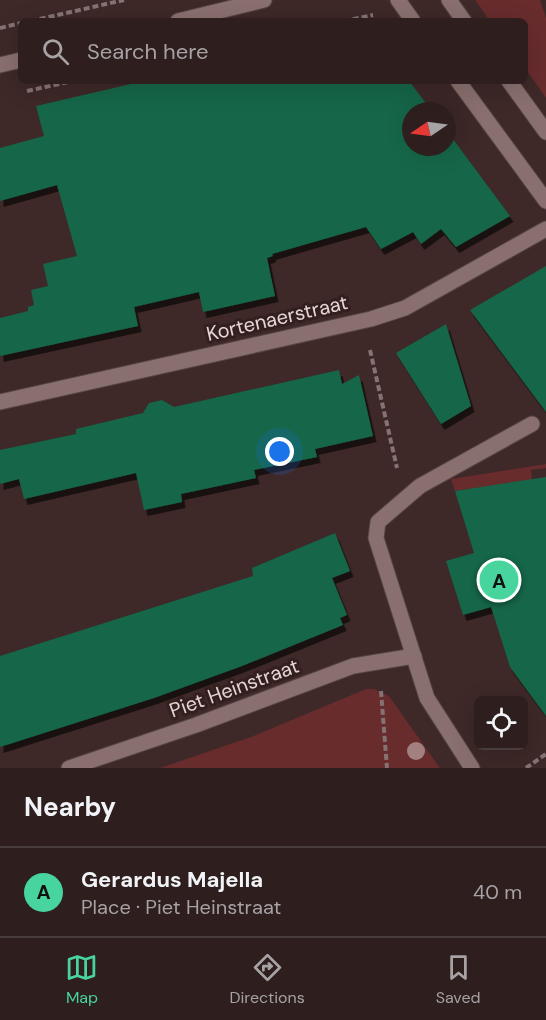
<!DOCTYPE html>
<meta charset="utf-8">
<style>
:root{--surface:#2e1e1e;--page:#3a2b2b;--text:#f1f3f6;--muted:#a7a2a4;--line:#493c3c;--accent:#47d49d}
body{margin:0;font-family:"DM Sans",sans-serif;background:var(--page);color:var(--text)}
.controls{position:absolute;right:18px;bottom:18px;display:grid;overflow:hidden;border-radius:9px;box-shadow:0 6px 24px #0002}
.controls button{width:54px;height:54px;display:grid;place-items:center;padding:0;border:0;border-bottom:2px solid var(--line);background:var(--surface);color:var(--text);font:30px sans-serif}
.compass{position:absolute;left:402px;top:102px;width:54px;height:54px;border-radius:50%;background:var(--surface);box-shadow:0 6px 24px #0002;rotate:257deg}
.you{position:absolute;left:280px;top:452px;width:21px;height:21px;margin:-15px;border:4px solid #fff;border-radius:50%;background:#1a73e8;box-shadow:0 0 0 9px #1a73e833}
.badge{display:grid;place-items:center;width:39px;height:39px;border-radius:50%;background:var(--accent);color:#111;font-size:20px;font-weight:700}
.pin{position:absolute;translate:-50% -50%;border:3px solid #fff;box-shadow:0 2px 6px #0006}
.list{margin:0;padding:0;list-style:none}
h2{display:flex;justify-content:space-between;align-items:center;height:78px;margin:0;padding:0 24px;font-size:26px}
h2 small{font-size:20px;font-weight:400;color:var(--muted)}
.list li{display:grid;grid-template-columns:39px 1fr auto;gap:18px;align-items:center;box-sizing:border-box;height:90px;padding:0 24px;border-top:2px solid var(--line)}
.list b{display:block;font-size:22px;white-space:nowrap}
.list p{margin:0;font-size:20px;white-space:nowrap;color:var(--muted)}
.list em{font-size:20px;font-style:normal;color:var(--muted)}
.icon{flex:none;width:33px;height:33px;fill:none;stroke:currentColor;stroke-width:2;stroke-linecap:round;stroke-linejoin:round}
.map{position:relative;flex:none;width:546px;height:768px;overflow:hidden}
.search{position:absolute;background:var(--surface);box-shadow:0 6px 24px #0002;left:18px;right:18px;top:18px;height:66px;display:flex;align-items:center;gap:15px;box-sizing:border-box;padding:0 21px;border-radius:9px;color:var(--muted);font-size:22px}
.sheet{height:168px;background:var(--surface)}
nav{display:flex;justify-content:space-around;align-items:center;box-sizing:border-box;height:84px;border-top:2px solid var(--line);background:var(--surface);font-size:16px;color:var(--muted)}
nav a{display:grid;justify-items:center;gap:3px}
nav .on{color:var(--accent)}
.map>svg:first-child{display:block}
.green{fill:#682c2d}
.building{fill:#146648;filter:url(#shadow)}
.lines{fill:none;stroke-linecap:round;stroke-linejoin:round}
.street-casing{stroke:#564444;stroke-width:17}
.secondary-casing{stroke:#564444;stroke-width:17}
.path{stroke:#857272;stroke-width:4;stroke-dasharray:6 3;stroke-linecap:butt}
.street{stroke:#896f6e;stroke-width:15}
.secondary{stroke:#896f6e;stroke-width:15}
.tree{fill:#a1807f}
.labels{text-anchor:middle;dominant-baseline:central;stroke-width:6;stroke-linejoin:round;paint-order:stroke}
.street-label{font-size:20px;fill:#e5d6d5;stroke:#331f1e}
</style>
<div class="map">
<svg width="546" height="768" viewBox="0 0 546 768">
<defs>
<filter id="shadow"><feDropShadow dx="3.5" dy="6" stdDeviation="0" flood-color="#0009"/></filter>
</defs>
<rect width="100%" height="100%" fill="#3e2828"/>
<g class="green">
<path d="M 475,0 L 540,0 L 546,18 L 546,98 L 525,68 L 525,21 L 490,21 Z"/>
<path d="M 546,464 L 546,468 L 531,470 L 532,480 L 455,491 L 451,479 Z"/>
<path d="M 366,689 L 374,689 L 389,696 L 440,768 L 160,768 L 251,737 Z"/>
</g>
<g class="building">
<path d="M 144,81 L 409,81 L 432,111 L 411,111 L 411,147 L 447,147 L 447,131 L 510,216 L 456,247 L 441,229 L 421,244 L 413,232 L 381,249 L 366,227 L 272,254 L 273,256 L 267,258 L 275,296 L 203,312 L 199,292 L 134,307 L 138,326 L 0,356 L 0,318 L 28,311 L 28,307 L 34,305 L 31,290 L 48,286 L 43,264 L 77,256 L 57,185 L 0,201 L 0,148 L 44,136 L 36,106 Z"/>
<path d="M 546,266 L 546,412 L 470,310 Z"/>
<path d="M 446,324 L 471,406 L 441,424 L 396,353 Z"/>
<path d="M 339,370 L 342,384 L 359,375 L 373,436 L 315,449 L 317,457 L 254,470 L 256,478 L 181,494 L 182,502 L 144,510 L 136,473 L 24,499 L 19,479 L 0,484 L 0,450 L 76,434 L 76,429 L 143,413 L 149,403 L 162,400 L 174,407 Z"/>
<path d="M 546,477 L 546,716 L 510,667 L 491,607 L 463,615 L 446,561 L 474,553 L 455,491 Z"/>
<path d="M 335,533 L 350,571 L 332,578 L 347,615 L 340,618 L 343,625 L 242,666 L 154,698 L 0,747 L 0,656 L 253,576 L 252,568 Z"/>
</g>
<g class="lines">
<g class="street-casing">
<g id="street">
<path d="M 0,402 L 371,319 L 405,308 L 546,229"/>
<path d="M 69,768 L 196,725 L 353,666 L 414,656"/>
<path d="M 472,768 L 427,698 L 376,538 L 378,522 L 420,486 L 532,424"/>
</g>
</g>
<g class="secondary-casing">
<g id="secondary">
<path d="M 398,0 L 413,21"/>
<path d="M 449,0 L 464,21"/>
<path d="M 178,21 L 264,0"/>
<path d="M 0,65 L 21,60"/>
<path d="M 458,81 L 546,201"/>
<path d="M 509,81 L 546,132"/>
</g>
</g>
<g class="path">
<path d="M 31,21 L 124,0"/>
<path d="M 344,21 L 373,15"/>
<path d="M 0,28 L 21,23"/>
<path d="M 27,91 L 73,81"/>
<path d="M 370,350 L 397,468"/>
<path d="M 381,691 L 387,768"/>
<path d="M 526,768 L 546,754"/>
</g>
<use href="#street" class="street"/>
<use href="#secondary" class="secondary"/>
</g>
<circle class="tree" cx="416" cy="751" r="9"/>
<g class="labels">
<g class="street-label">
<text transform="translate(277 318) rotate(-13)">Kortenaerstraat</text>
<text transform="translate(234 688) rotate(-20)">Piet Heinstraat</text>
</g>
</g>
</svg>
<div class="controls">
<button><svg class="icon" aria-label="locate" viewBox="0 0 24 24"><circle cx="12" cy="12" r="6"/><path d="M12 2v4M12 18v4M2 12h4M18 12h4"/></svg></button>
</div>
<svg class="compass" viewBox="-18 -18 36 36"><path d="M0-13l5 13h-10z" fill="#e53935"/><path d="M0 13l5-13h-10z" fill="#a7a2a4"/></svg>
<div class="you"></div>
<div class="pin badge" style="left:499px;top:580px">A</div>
<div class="search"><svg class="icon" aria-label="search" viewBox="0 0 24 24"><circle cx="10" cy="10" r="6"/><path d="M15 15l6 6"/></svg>Search here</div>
</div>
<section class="sheet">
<h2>Nearby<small></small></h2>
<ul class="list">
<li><span class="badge">A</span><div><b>Gerardus Majella</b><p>Place · Piet Heinstraat</p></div><em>40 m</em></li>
</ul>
</section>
<nav>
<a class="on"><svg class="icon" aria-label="map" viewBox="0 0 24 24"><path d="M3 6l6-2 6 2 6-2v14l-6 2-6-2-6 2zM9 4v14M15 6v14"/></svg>Map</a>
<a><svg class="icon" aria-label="directions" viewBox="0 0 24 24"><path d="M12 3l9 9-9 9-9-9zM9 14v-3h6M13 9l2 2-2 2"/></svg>Directions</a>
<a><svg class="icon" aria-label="saved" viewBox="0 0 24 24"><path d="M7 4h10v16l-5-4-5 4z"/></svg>Saved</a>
</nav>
